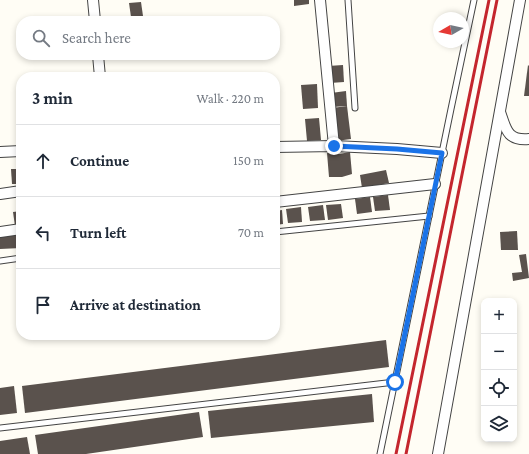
<!DOCTYPE html>
<meta charset="utf-8">
<style>
:root{--surface:#fff;--page:#f2f2f3;--text:#1f2937;--muted:#747a83;--line:#e0e1e3}
body{margin:0;font-family:"Crimson Pro",serif;background:var(--page);color:var(--text)}
.controls{position:absolute;right:12px;bottom:12px;display:grid;overflow:hidden;border-radius:8px;box-shadow:0 2px 6px #0003}
.controls button{width:36px;height:36px;display:grid;place-items:center;padding:0;border:0;border-bottom:1px solid var(--line);background:var(--surface);color:var(--text);font:20px sans-serif}
.compass{position:absolute;left:433px;top:12px;width:36px;height:36px;border-radius:50%;background:var(--surface);box-shadow:0 2px 6px #0003;rotate:261deg}
.stop{position:absolute;width:12px;height:12px;margin:-9px;border:3px solid #1a73e8;border-radius:50%;background:#fff}
.stop.end{background:#1a73e8;border-color:#fff;box-shadow:0 1px 4px #0008}
.list{margin:0;padding:0;list-style:none}
h2{display:flex;justify-content:space-between;align-items:center;height:52px;margin:0;padding:0 16px;font-size:17px}
h2 small{font-size:13px;font-weight:400;color:var(--muted)}
.list li{display:grid;grid-template-columns:26px 1fr auto;gap:12px;align-items:center;box-sizing:border-box;height:72px;padding:0 16px;border-top:1px solid var(--line)}
.list b{display:block;font-size:15px;white-space:nowrap}
.list em{font-size:13px;font-style:normal;color:var(--muted)}
.icon{flex:none;width:22px;height:22px;fill:none;stroke:currentColor;stroke-width:2;stroke-linecap:round;stroke-linejoin:round}
.map{position:relative;flex:none;width:529px;height:454px;overflow:hidden}
.search{position:absolute;background:var(--surface);box-shadow:0 2px 6px #0003;left:16px;top:16px;width:264px;height:44px;display:flex;align-items:center;gap:10px;box-sizing:border-box;padding:0 14px;border-radius:16px;color:var(--muted);font-size:15px}
.panel{position:absolute;background:var(--surface);box-shadow:0 2px 6px #0003;left:16px;top:72px;width:264px;height:268px;border-radius:16px}
.map>svg:first-child{display:block}
.building{fill:#5a524d}
.lines{fill:none;stroke-linecap:round;stroke-linejoin:round}
.lane-casing{stroke:#444;stroke-width:7}
.street-casing{stroke:#444;stroke-width:12}
.lane{stroke:#fff;stroke-width:5}
.street{stroke:#fff;stroke-width:10}
.rail{stroke:#c4262e;stroke-width:3}
.route{stroke:#1a73e8;stroke-width:5}
</style>
<div class="map">
<svg width="529" height="454" viewBox="0 0 529 454">
<rect width="100%" height="100%" fill="#fffdf5"/>
<g class="building">
<path d="M 294,0 L 309,0 L 309,4 L 294,6 Z"/>
<path d="M 141,2 L 143,16 L 131,17 L 129,3 Z"/>
<path d="M 343,65 L 344,82 L 330,83 L 328,66 Z"/>
<path d="M 528,65 L 529,66 L 529,96 L 524,96 Z"/>
<path d="M 317,84 L 318,108 L 303,109 L 301,85 Z"/>
<path d="M 346,91 L 347,106 L 332,107 L 331,93 Z"/>
<path d="M 347,106 L 351,139 L 336,141 L 332,108 Z"/>
<path d="M 319,118 L 321,140 L 307,141 L 305,119 Z"/>
<path d="M 350,152 L 352,174 L 342,177 L 329,177 L 327,153 L 339,154 Z"/>
<path d="M 11,169 L 21,169 L 21,184 L 12,184 Z"/>
<path d="M 386,170 L 389,183 L 362,188 L 360,175 Z"/>
<path d="M 388,195 L 390,210 L 375,211 L 373,197 Z"/>
<path d="M 370,197 L 372,212 L 357,214 L 355,199 Z"/>
<path d="M 341,204 L 343,218 L 328,220 L 326,205 Z"/>
<path d="M 323,205 L 325,220 L 310,221 L 308,207 Z"/>
<path d="M 301,207 L 302,222 L 288,223 L 286,209 Z"/>
<path d="M 282,210 L 283,224 L 275,225 L 275,211 Z"/>
<path d="M 21,211 L 21,225 L 15,226 L 13,212 Z"/>
<path d="M 517,231 L 518,250 L 501,250 L 500,232 Z"/>
<path d="M 21,235 L 21,248 L 0,249 L 0,236 Z"/>
<path d="M 526,254 L 529,278 L 513,281 L 512,273 L 522,272 L 519,255 Z"/>
<path d="M 386,340 L 389,367 L 25,413 L 22,386 Z"/>
<path d="M 14,386 L 17,413 L 0,415 L 0,388 Z"/>
<path d="M 372,394 L 374,422 L 211,438 L 208,411 Z"/>
<path d="M 199,412 L 203,437 L 86,454 L 38,454 L 35,435 Z"/>
<path d="M 27,437 L 30,454 L 0,454 L 0,441 Z"/>
</g>
<g class="lines">
<g class="lane-casing">
<g id="lane">
<path d="M 348,0 L 355,108"/>
<path d="M 275,232 L 429,216"/>
<path d="M 0,261 L 21,258"/>
<path d="M 0,428 L 395,382"/>
<path d="M 380,454 L 451,109 L 474,0"/>
</g>
</g>
<g class="street-casing">
<g id="street">
<path d="M 93,0 L 95,21"/>
<path d="M 320,0 L 334,146"/>
<path d="M 98,55 L 100,77"/>
<path d="M 500,112 C 506,129 507,141 529,139"/>
<path d="M 275,147 L 334,146 L 397,149 L 442,153"/>
<path d="M 0,152 L 21,151"/>
<path d="M 0,194 L 21,191"/>
<path d="M 275,202 L 435,184"/>
<path d="M 0,232 L 21,229"/>
<path d="M 438,454 L 520,0"/>
</g>
</g>
<use href="#lane" class="lane"/>
<use href="#street" class="street"/>
<g class="rail">
<path d="M 396,454 L 489,0"/>
<path d="M 406,454 L 497,0"/>
</g>
</g>
<g class="lines">
<path class="route" d="M 334,146 L 397,149 L 442,153 L 395,382"/>
</g>
</svg>
<div class="controls">
<button>+</button>
<button>−</button>
<button><svg class="icon" aria-label="locate" viewBox="0 0 24 24"><circle cx="12" cy="12" r="6"/><path d="M12 2v4M12 18v4M2 12h4M18 12h4"/></svg></button>
<button><svg class="icon" aria-label="layers" viewBox="0 0 24 24"><path d="M12 4l9 5-9 5-9-5zM3 14l9 5 9-5"/></svg></button>
</div>
<svg class="compass" viewBox="-18 -18 36 36"><path d="M0-13l5 13h-10z" fill="#e53935"/><path d="M0 13l5-13h-10z" fill="#747a83"/></svg>
<div class="stop" style="left:395px;top:382px"></div>
<div class="stop end" style="left:334px;top:146px"></div>
<div class="search"><svg class="icon" aria-label="search" viewBox="0 0 24 24"><circle cx="10" cy="10" r="6"/><path d="M15 15l6 6"/></svg>Search here</div>
<section class="panel">
<h2>3 min<small>Walk · 220 m</small></h2>
<ul class="list">
<li><svg class="icon" aria-label="ahead" viewBox="0 0 24 24"><path d="M12 20V5M6 11l6-6 6 6"/></svg><div><b>Continue</b></div><em>150 m</em></li>
<li><svg class="icon" aria-label="left" viewBox="0 0 24 24"><path d="M17 20v-9H6M10 6l-5 5 5 5"/></svg><div><b>Turn left</b></div><em>70 m</em></li>
<li><svg class="icon" aria-label="arrive" viewBox="0 0 24 24"><path d="M6 21V4h12l-3 4 3 4H6"/></svg><div><b>Arrive at destination</b></div></li>
</ul>
</section>
</div>
